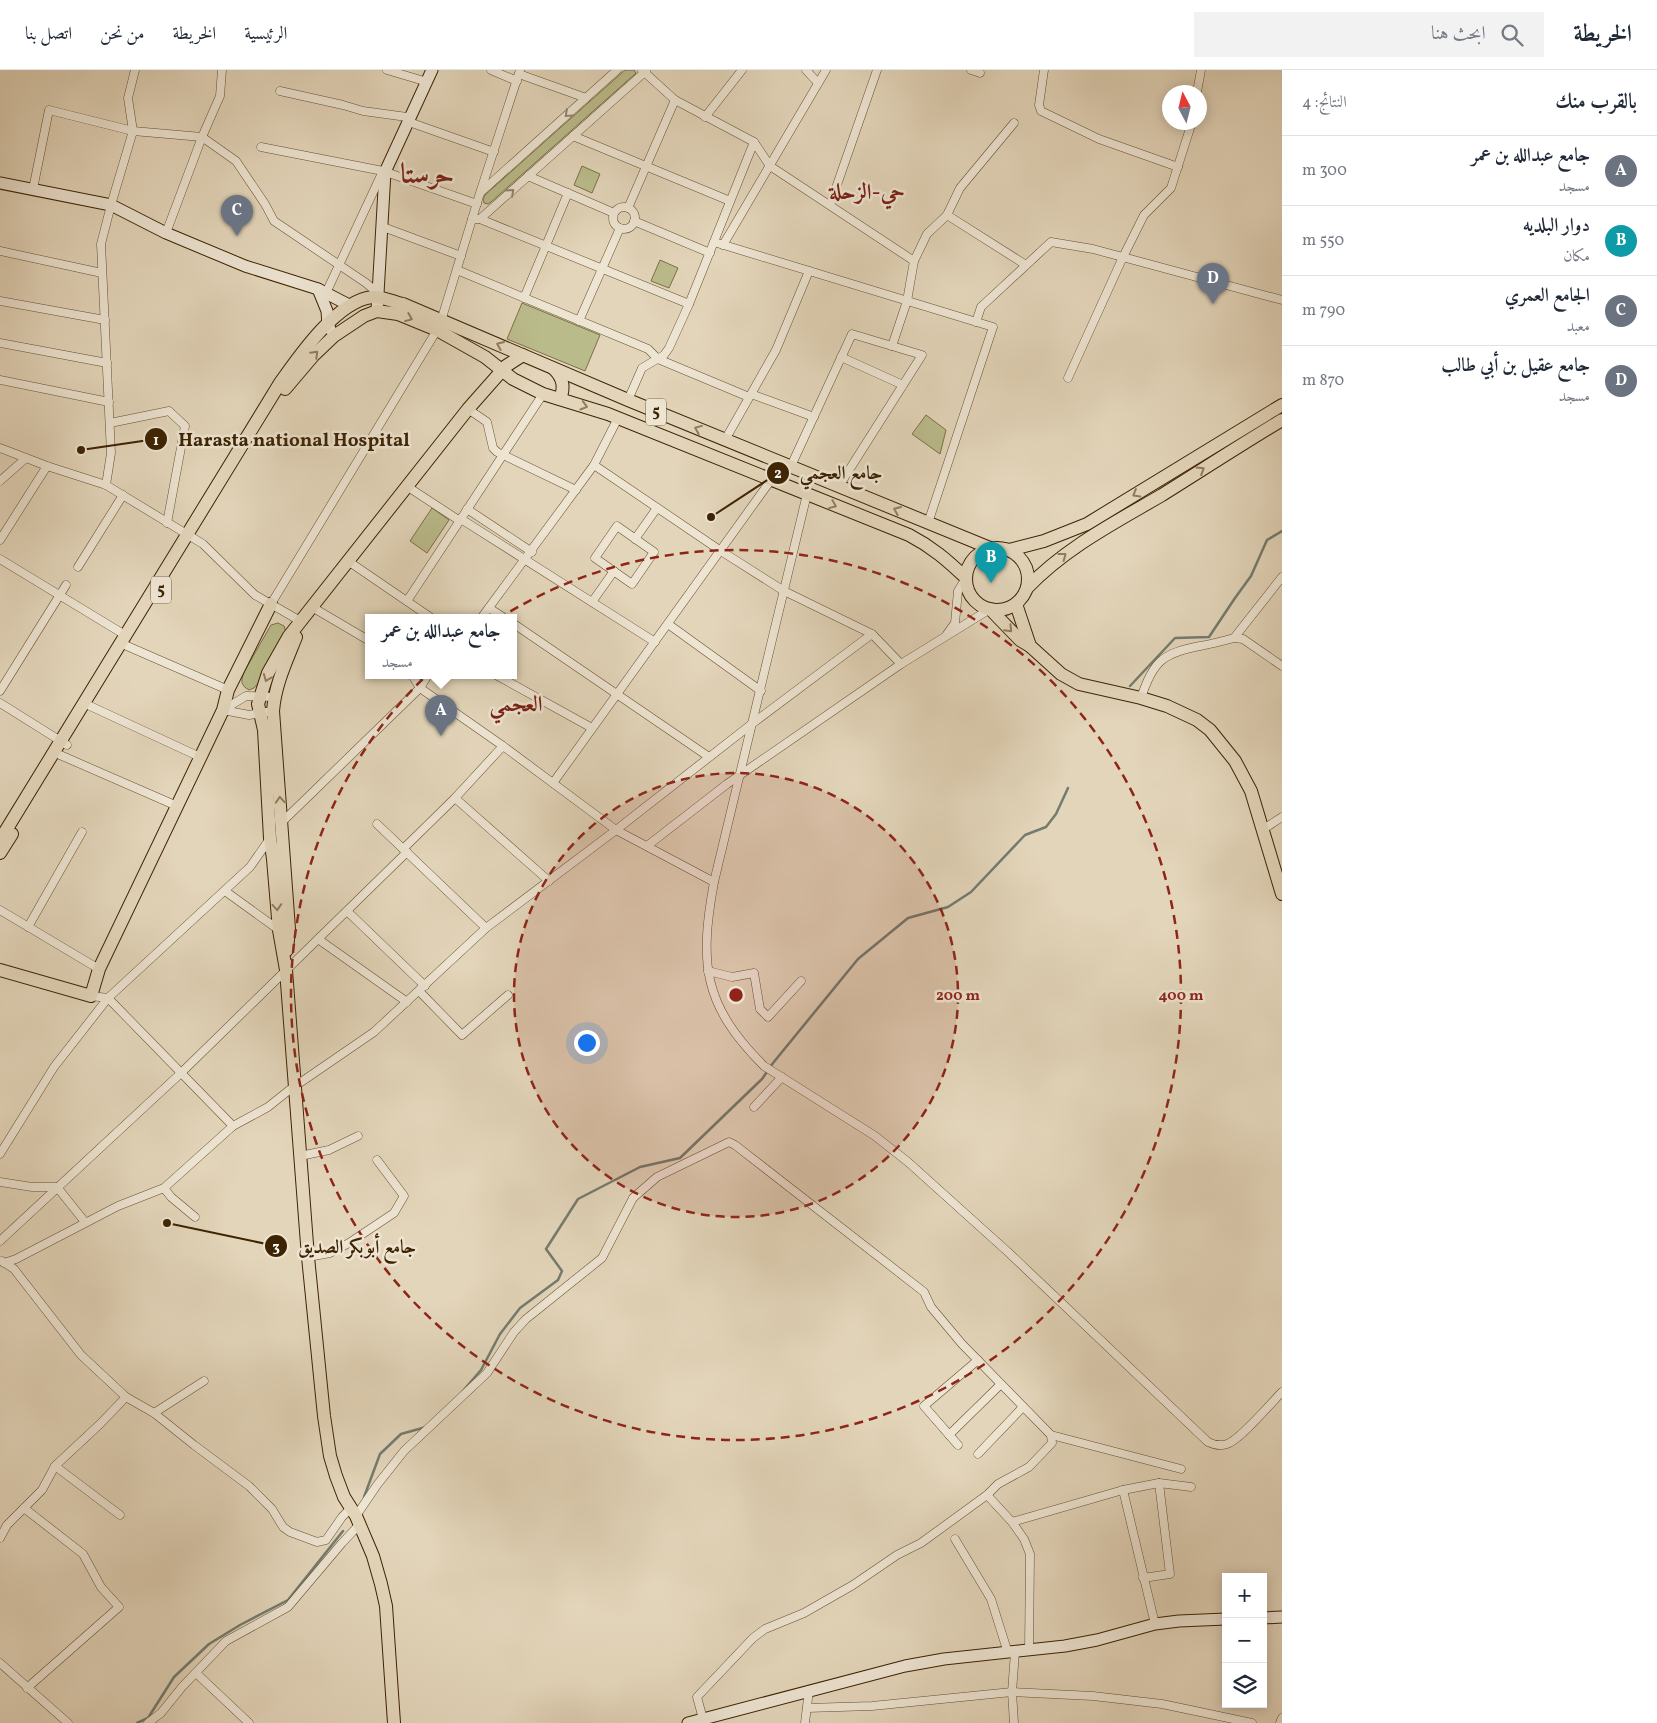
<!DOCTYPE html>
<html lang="ar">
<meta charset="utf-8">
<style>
:root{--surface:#fff;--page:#f2f2f3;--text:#1f2937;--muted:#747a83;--line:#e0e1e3;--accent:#111827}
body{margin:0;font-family:Vollkorn,Amiri,serif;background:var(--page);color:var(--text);direction:rtl}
.controls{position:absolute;right:15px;bottom:15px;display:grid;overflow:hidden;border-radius:0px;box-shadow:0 2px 12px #0003}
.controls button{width:45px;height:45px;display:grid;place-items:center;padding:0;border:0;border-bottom:1px solid var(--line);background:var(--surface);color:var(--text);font:25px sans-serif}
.compass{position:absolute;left:1162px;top:15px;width:45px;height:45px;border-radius:50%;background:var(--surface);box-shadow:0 2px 12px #0003;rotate:353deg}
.you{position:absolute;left:586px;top:972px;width:18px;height:18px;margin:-12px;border:4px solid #fff;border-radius:50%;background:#1a73e8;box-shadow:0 0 0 8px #1a73e833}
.badge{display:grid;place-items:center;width:32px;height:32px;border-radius:50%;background:var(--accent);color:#fff;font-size:16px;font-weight:700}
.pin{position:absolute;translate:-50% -41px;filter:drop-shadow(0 1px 2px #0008)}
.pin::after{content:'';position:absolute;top:26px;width:18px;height:15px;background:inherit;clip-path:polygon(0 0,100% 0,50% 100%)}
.popup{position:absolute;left:365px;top:544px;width:152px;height:65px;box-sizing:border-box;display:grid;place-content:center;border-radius:0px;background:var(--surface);filter:drop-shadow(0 1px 4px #0005);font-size:16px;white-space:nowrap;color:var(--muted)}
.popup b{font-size:19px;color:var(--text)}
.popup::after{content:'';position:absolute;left:50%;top:100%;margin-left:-10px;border:10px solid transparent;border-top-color:var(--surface)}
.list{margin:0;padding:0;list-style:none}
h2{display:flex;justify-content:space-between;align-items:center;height:65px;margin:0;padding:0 20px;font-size:21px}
h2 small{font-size:16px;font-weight:400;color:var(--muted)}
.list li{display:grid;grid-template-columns:32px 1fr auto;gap:15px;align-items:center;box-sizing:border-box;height:70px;padding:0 20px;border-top:1px solid var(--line)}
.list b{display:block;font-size:19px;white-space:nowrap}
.list p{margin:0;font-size:16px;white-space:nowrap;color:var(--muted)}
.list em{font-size:16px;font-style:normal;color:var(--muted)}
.icon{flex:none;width:28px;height:28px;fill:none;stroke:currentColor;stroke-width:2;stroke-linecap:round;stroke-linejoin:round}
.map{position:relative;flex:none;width:1282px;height:1653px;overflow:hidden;direction:ltr}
header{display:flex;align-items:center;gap:30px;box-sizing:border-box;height:70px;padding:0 25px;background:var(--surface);border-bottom:1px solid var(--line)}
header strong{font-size:24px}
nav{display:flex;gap:28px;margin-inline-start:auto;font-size:18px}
.search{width:350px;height:45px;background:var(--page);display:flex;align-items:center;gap:12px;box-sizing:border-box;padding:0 18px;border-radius:0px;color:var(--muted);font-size:19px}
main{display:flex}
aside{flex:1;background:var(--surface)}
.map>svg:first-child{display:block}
.green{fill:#babb8b;stroke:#7c6f46}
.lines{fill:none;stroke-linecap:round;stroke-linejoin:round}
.stream{stroke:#737c6f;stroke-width:2.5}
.street-casing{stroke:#665030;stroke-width:9}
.secondary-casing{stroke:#3d2302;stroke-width:13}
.primary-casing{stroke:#3d2302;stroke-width:14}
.street{stroke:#ede4d2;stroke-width:8}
.secondary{stroke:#ede4d2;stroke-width:11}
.primary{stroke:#e3d5ba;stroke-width:12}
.oneway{stroke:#95846a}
.oneway2{stroke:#907c5e}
.ring{fill:none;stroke:#8f2418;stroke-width:2.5;stroke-dasharray:9 6}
.labels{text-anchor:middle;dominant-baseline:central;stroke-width:5;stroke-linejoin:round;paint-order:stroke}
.shield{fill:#ede4d2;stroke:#725d40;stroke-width:1}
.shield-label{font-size:16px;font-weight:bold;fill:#3d2302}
.district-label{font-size:22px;font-weight:bold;fill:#7a1f14;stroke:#ede4d2}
.town-label{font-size:28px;font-weight:bold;fill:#7a1f14;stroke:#ede4d2}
.centre{fill:#8f2418;stroke:#ede4d2;stroke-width:2.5}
.ring-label{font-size:15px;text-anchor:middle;font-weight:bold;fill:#8f2418;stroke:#ede4d2;stroke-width:5;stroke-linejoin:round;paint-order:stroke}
.leader{fill:none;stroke:#3d2302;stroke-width:2}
.callout-dot{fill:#3d2302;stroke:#ede4d2;stroke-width:2}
.mark-label{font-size:15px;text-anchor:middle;font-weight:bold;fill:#fff}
.callout-label{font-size:19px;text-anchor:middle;font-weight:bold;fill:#3d2302;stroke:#ede4d2;stroke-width:5;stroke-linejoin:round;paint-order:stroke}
</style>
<header>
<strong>الخريطة</strong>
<div class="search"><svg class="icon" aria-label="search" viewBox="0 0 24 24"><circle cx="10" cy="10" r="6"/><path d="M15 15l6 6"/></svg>ابحث هنا</div>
<nav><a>الرئيسية</a><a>الخريطة</a><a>من نحن</a><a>اتصل بنا</a></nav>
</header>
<main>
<aside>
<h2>بالقرب منك<small>النتائج: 4</small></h2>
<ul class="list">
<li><span class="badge" style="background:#6b7280">A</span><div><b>جامع عبدالله بن عمر</b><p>مسجد</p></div><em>300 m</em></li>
<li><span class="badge" style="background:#0f9aa8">B</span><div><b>دوار البلديه</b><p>مكان</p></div><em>550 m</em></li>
<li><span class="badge" style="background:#6b7280">C</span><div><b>الجامع العمري</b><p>معبد</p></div><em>790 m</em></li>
<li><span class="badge" style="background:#6b7280">D</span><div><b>جامع عقيل بن أبي طالب</b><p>مسجد</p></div><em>870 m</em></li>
</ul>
</aside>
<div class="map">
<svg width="1282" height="1653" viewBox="0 0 1282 1653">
<rect width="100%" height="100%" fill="#e3d5ba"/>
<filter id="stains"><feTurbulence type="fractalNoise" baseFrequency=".004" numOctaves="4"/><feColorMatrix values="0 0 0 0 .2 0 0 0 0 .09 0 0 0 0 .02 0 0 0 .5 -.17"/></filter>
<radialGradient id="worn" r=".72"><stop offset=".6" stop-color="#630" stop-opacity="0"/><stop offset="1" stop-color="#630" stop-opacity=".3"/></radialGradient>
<g class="green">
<path d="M 625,0 L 634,0 L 636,3 L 491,132 L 488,134 L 484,133 L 483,129 L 485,125 Z"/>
<path d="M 582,96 L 600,104 L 592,123 L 574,115 Z"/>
<path d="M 660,190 L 678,198 L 669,218 L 651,211 Z"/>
<path d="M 522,233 L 600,265 L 585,301 L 507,269 Z"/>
<path d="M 926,345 L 946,360 L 940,384 L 912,364 Z"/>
<path d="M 432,438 L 449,450 L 427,483 L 410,471 Z"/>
<path d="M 278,553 L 284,556 L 286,562 L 260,611 L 254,618 L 249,620 C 240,615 241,611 244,602 L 271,555 Z"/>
</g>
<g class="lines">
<g class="stream">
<path d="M 1130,616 L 1175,568 L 1209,567 L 1235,528 L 1251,506 L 1267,470 L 1282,461"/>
<path d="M 462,1322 L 481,1300 L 500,1264 L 520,1238 L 558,1210 L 562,1201 L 546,1179 L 578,1129 L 640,1097 L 680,1088 L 762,1009 L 773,993 L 858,889 L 908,848 L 948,837 L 971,822 L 1025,765 L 1046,757 L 1056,744 L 1068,718"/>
<path d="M 364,1427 L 380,1384 L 401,1364 L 426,1357"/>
<path d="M 137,1653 L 148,1648 L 174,1607 L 209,1574 L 240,1555 L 288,1530 L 343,1461"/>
</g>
<g class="street-casing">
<g id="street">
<path d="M 387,0 L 424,11"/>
<path d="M 491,0 L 517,11"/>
<path d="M 642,0 L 675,30 L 754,72 L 770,96 L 914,191"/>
<path d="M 806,0 L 818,13"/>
<path d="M 971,0 L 980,3"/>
<path d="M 1044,0 L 1039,35 L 1041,41 L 1099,69 L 1178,97"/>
<path d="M 519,4 L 586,28"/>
<path d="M 280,21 L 343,35 L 363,41 L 407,47"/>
<path d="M 1197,22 L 1201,0"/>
<path d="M 705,47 L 742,0"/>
<path d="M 409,52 L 494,82"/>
<path d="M 573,66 L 730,131"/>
<path d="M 261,77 L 383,101 L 477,134"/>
<path d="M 528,106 L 614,143"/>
<path d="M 33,119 L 49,40 L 133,61 L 202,67 L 236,91 L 265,134 L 274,151 L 366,213 L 373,219 L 378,227"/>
<path d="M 481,122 L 617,0"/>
<path d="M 830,135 L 877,0"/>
<circle cx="624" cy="148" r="11"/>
<path d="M 628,138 L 675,30"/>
<path d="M 947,145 L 1026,195"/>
<path d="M 472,149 L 480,149 L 646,1"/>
<path d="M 480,149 L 689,234"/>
<path d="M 634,151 L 710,183"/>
<path d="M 383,157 L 461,186"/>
<path d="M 166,163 L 202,67 L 220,26 L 222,0"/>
<path d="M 714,172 L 993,257 L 928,453"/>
<path d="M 723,175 L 826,0"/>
<path d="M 0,181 L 102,203"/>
<path d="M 457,200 L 648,279 L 658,289 L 749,327"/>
<path d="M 326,223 L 383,101"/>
<path d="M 524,228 L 568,123"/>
<path d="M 0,231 L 105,250"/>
<path d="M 441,251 L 480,123 L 520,0"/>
<path d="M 579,251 L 620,158"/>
<path d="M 976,252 L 981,237 L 1051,172 L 1093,179 L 1282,230"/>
<path d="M 0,273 L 107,293"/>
<path d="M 892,276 L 907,231 L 914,191 L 927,164 L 947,145 L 960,118 L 1014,53"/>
<path d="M 841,287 L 903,315"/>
<path d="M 1068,308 L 1123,187 L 1144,145 L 1171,118 L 1192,52"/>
<path d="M 0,310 L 109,332"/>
<path d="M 751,324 L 814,347"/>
<path d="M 628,330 L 642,298 L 664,285 L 669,278 L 689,234 L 754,72"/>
<path d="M 468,339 L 487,352 L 493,378 L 497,382 L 576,420"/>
<path d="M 110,353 L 169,341 L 185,356 L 167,453"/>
<path d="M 725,370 L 776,280 L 809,201"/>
<path d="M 0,378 L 47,396 L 106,415 L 203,474 L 255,525 L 302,552"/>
<path d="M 594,395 L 721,481 L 784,521 L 872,564 L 901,594"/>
<path d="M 791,396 L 852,264 L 922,285 L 839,416"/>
<path d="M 0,411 L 26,388"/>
<path d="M 106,415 L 111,383 L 101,174 L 111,135 L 133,61 L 128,28 L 135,0"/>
<path d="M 408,417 L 460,451"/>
<path d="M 807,424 L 714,812 C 699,894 703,935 764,996 L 875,1066 L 908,1092 L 1008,1182 L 1208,1372 C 1214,1375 1221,1376 1227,1374 C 1240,1370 1271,1333 1282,1322"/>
<path d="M 467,439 L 532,482"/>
<path d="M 461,449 L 655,572"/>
<path d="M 617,456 L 654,482 L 632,514 L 595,488 Z"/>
<path d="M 635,469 L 657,438"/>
<path d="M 0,470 L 47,396"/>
<path d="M 0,489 L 125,565"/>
<path d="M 348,491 L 430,547"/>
<path d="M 78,497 L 123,425"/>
<path d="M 407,531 L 543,324"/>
<path d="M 592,532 L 614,501"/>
<path d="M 271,534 L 437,260"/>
<path d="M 312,537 L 368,570"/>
<path d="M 489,538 L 503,547"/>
<path d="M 482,547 L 594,395 L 618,348"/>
<path d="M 514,554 L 709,687"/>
<path d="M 668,554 L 761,621"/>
<path d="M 947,564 L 955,553 L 958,521 L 966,508"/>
<path d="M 1234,568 L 1282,507"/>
<path d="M 127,576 L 228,620"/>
<path d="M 412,605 L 420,618 L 503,676 L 616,760 L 714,812"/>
<path d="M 496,605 L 592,658"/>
<path d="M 0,621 L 66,515"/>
<path d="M 1141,628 C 1153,591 1163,583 1200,576 C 1212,574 1223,571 1234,568 L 1243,569 L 1282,596"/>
<path d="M 0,633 L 67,675"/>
<path d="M 90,636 L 200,687"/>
<path d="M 273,641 L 249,645 L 223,640 L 246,626 L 274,627"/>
<path d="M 60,685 L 177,736"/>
<path d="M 553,713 L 771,410"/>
<path d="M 455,728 L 549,811"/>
<path d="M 280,754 L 420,618 L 428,605"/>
<path d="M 377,754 L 486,858"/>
<path d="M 1262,760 L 1282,747"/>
<path d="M 647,776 L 727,714 L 901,594 L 990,539"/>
<path d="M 403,779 L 455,728 L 503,676"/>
<path d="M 225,821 L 279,860"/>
<path d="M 0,840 L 99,899"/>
<path d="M 347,841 L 425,916"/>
<path d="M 28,857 L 82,762"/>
<path d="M 318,869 L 407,932"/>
<path d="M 708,901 L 732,907 L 754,903 L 760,939 L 768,947 L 801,911"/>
<path d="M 419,921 L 462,965 L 508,925"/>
<path d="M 91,926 L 108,928 L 250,797 L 271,767"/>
<path d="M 754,1037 L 782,1007"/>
<path d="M 0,1084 L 54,997 L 108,928 L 233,1056"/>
<path d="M 300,1086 L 329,1080 L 358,1066"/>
<path d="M 0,1112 L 32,1117 L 57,1117 L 85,1152"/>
<path d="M 164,1118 L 171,1127 L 195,1147"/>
<path d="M 0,1171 L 181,1003 L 407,782"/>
<path d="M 308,1187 L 330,1183 L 349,1173 L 394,1143 L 404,1126 L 377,1090"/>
<path d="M 2,1191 L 14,1199 L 81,1285 L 126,1327 L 154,1343 L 194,1375 L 249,1416 L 272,1439 L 283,1457 L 290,1462 L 317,1472 L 326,1470 L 342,1447 L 350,1439"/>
<path d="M 4,1193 L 16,1189 L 118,1136 L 164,1118 L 233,1056 L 268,1037 L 288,1021 L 374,962 L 486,858 L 616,760 L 753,653 L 872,564"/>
<path d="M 154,1343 L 204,1311"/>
<path d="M 949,1365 L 1001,1314"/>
<path d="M 958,1375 L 924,1336 L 978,1290"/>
<path d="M 978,1384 L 1023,1337"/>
<path d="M 55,1396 L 120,1445"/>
<path d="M 1123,1420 L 1155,1554"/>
<path d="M 987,1425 L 1012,1452 L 1024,1469 L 1030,1484 L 1029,1581"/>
<path d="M 24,1438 L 83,1484 L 101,1517 L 119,1537 L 27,1618"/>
<path d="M 356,1446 L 377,1415 L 404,1381 L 487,1303 L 514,1262 L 526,1249 L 602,1188 L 633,1128 L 657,1107 L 729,1072 L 735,1075 L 924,1222 L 931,1237 L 962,1274 L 1051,1365 L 1181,1399"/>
<path d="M 1012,1452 L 1123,1420 L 1159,1413 L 1191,1417"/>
<path d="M 0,1468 L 7,1455 L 42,1420 L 55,1396 L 100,1354 L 126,1327"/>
<path d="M 955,1469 L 991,1529 L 1008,1583"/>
<path d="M 1143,1508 L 1170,1504 L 1159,1413"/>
<path d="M 0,1593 L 68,1653"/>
<path d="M 196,1603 L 249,1653"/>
<path d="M 807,1638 L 872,1636 L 1012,1622 L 1093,1626 L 1162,1634 L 1252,1653"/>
<path d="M 703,1649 L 697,1627 L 753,1568 L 765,1559 L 804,1543 L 853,1515 L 897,1485 L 921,1473 L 987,1425 L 998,1414 L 1029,1397 L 1052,1373 L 1051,1365"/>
<path d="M 148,1653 L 161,1643 L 182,1617 L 226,1571 L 288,1537 L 342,1473 L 359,1455"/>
<path d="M 805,1653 L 809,1620"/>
<path d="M 1014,1653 L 1012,1622 L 1015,1582"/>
<path d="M 1280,1653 L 1282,1648"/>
</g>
</g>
<g class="secondary-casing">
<g id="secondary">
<path d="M 0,113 L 111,135 L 166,163 L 245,196 L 318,219 L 349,235"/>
<path d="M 318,219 L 327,241 L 328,255 L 330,259"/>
<path d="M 377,241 L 385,102 L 432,0"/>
<path d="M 1263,1548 L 1282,1547"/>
<path d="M 688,1653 L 905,1596 L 944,1589 L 1065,1576 L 1097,1570 L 1155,1554 L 1179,1551 L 1226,1549"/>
</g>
</g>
<g class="primary-casing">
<g id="primary">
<path d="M 554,299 C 563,308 565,317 560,329"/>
<path d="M 285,319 L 313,286 L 334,266 L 364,246 L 377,241 L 398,244 L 437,260 L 485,287 L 513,309 L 543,324 L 608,344 L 909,465 C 932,477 947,490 966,508"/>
<circle cx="997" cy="509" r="31"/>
<path d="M 1009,480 L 1044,471 L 1087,454 L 1282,335"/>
<path d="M 1027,518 C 1065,478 1114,453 1162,425 C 1202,400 1242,374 1282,350"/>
<path d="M 1016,534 L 1030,576"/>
<path d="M 990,539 L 1020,570 L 1030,576 L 1061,604 L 1079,614 L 1141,628 L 1167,636 L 1197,650 L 1210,660 L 1235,691 L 1251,721 L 1282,824"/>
<path d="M 0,770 L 280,313 C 299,286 337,231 372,227 C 382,226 393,232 403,234 L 628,330 L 990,478"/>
<path d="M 0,783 L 12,764"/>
<path d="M 287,880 L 289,859 L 273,641 C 275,615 286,592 296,567"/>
<path d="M 0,900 L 91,926 L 99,899 L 223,640 L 228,620 L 271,534"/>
<path d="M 394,1653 L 386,1536 L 381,1514 L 373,1486 L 356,1446 L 344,1427 L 336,1406 L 330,1386 L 324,1346 L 308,1187 L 286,900 L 279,860 L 273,789 L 270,768 L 264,660 L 258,634 L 268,603 L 289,566 L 468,339 L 506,296 L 523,285"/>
</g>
</g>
<use href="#street" class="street"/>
<use href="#secondary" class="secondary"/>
<use href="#primary" class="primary"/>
</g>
<defs><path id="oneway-chevron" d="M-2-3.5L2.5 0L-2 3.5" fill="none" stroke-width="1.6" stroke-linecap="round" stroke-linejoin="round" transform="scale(1.25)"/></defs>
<g class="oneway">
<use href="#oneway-chevron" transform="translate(568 44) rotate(138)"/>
<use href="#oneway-chevron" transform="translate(511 122) rotate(-42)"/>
</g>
<g class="oneway2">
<use href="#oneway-chevron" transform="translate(409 248) rotate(22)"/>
<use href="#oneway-chevron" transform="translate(500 275) rotate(-157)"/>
<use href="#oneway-chevron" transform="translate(315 284) rotate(-45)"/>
<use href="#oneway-chevron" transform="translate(584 336) rotate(16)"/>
<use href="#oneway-chevron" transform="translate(698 359) rotate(-158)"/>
<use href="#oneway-chevron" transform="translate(1201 400) rotate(-32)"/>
<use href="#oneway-chevron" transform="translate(1136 424) rotate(149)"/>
<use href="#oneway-chevron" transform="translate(833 435) rotate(22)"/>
<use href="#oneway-chevron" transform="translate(897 440) rotate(-157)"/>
<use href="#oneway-chevron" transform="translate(1063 486) rotate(-37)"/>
<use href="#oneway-chevron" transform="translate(1009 559) rotate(46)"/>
<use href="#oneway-chevron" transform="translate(267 608) rotate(112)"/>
<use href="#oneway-chevron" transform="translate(280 730) rotate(-94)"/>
<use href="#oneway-chevron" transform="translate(277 837) rotate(86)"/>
</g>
<circle cx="736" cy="925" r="222" fill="#8f2418" fill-opacity=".12"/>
<g class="ring">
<circle cx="736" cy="925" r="222"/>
<circle cx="736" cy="925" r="445"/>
</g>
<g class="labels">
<g class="shield">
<rect x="646" y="328.5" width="20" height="27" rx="4"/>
<rect x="151" y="506.5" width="20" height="27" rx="4"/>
</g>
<g class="shield-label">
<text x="656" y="342">5</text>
<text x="161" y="520">5</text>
</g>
<g class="district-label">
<text x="867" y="123">حي-الزحلة</text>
<text x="516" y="635">العجمي</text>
</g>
<g class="town-label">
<text x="427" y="105">حرستا</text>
</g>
</g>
<circle cx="736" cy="925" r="8" class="centre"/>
<g class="ring-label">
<text x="958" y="930">200 m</text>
<text x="1181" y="930">400 m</text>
</g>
<path class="leader" d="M81 380L156 369M711 447L778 403M167 1153L276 1176"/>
<g class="callout-dot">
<circle cx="81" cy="380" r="5"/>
<circle cx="711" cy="447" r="5"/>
<circle cx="167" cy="1153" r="5"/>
<circle cx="156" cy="369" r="12"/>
<circle cx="778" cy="403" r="12"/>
<circle cx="276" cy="1176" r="12"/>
</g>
<g class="mark-label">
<text x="156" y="375">1</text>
<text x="778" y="408">2</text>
<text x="276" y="1181">3</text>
</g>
<g class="callout-label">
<text x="294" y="376">Harasta national Hospital</text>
<text x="841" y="409">جامع العجمي</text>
<text x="357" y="1183">جامع أبوبكر الصديق</text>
</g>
<rect width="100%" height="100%" filter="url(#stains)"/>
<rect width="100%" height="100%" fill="url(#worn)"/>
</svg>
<div class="controls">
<button>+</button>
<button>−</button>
<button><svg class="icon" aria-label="layers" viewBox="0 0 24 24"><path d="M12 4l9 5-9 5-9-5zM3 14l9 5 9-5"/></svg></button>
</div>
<svg class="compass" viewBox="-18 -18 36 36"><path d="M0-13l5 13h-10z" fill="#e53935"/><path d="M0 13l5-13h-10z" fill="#747a83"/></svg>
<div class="you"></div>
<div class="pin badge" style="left:441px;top:666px;background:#6b7280">A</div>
<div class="popup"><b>جامع عبدالله بن عمر</b>مسجد</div>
<div class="pin badge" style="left:991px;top:513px;background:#0f9aa8">B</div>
<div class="pin badge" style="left:237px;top:166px;background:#6b7280">C</div>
<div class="pin badge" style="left:1213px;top:234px;background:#6b7280">D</div>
</div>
</main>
